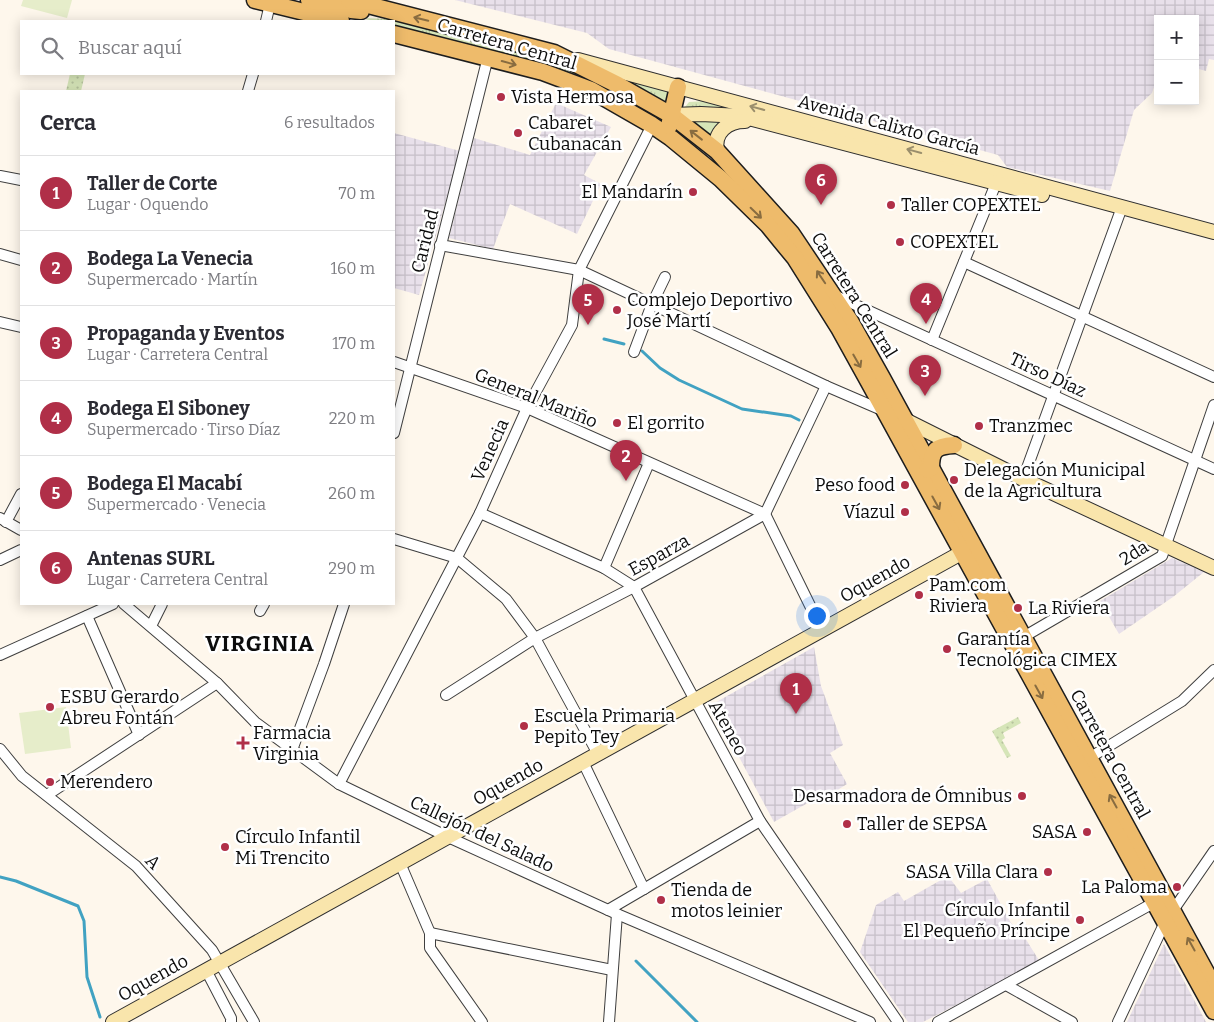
<!DOCTYPE html>
<html lang="es">
<meta charset="utf-8">
<style>
:root{--surface:#fff;--page:#f2f2f3;--text:#2b2b33;--muted:#7c7c81;--line:#e1e1e2;--accent:#b02f48}
body{margin:0;font-family:Bitter,serif;background:var(--page);color:var(--text)}
.controls{position:absolute;right:15px;top:15px;display:grid;overflow:hidden;border-radius:0px;box-shadow:0 2px 12px #0003}
.controls button{width:45px;height:45px;display:grid;place-items:center;padding:0;border:0;border-bottom:1px solid var(--line);background:var(--surface);color:var(--text);font:25px sans-serif}
.you{position:absolute;left:816px;top:615px;width:18px;height:18px;margin:-12px;border:4px solid #fff;border-radius:50%;background:#1a73e8;box-shadow:0 0 0 8px #1a73e833}
.badge{display:grid;place-items:center;width:32px;height:32px;border-radius:50%;background:var(--accent);color:#fff;font-size:16px;font-weight:700}
.pin{position:absolute;translate:-50% -41px;filter:drop-shadow(0 1px 2px #0008)}
.pin::after{content:'';position:absolute;top:26px;width:18px;height:15px;background:inherit;clip-path:polygon(0 0,100% 0,50% 100%)}
.list{margin:0;padding:0;list-style:none}
h2{display:flex;justify-content:space-between;align-items:center;height:65px;margin:0;padding:0 20px;font-size:21px}
h2 small{font-size:16px;font-weight:400;color:var(--muted)}
.list li{display:grid;grid-template-columns:32px 1fr auto;gap:15px;align-items:center;box-sizing:border-box;height:75px;padding:0 20px;border-top:1px solid var(--line)}
.list b{display:block;font-size:19px;white-space:nowrap}
.list p{margin:0;font-size:16px;white-space:nowrap;color:var(--muted)}
.list em{font-size:16px;font-style:normal;color:var(--muted)}
.icon{flex:none;width:28px;height:28px;fill:none;stroke:currentColor;stroke-width:2;stroke-linecap:round;stroke-linejoin:round}
.map{position:relative;flex:none;width:1214px;height:1022px;overflow:hidden}
.search{position:absolute;background:var(--surface);box-shadow:0 2px 12px #0003;left:20px;top:20px;width:375px;height:55px;display:flex;align-items:center;gap:12px;box-sizing:border-box;padding:0 18px;border-radius:0px;color:var(--muted);font-size:19px}
.panel{position:absolute;background:var(--surface);box-shadow:0 2px 12px #0003;left:20px;top:90px;width:375px;height:515px;border-radius:0px}
.map>svg:first-child{display:block}
.industrial{fill:url(#industrial-grid)}
.grass{fill:url(#grass-tufts)}
.park{fill:url(#park-dots)}
.pitch{fill:#e6edca}
.lines{fill:none;stroke-linecap:round;stroke-linejoin:round}
.stream{stroke:#41a2c2;stroke-width:3}
.street-casing{stroke:#3f3f3f;stroke-width:12}
.secondary-casing{stroke:#2e2e2e;stroke-width:16}
.primary-casing{stroke:#1d1d1d;stroke-width:19}
.street{stroke:#fff;stroke-width:10}
.secondary{stroke:#f9e5ac;stroke-width:14}
.primary{stroke:#eebb6b;stroke-width:16}
.oneway{stroke:#886c40}
.oneway2{stroke:#9a8e6c}
.poi-dot{fill:#b02f48;stroke:#fff;stroke-width:2}
.labels{text-anchor:middle;dominant-baseline:central;stroke-width:5;stroke-linejoin:round;paint-order:stroke}
.street-label{font-size:18px;fill:#0c0c0c;stroke:#fff}
.poi-label{font-size:18px;fill:#0c0c0c;stroke:#fff;text-anchor:start}
.district-label{font-size:22px;font-weight:bold;letter-spacing:1px;fill:#0c0c0c;stroke:#fff}
</style>
<div class="map">
<svg width="1214" height="1022" viewBox="0 0 1214 1022">
<defs>
<pattern id="industrial-grid" width="8" height="8" patternUnits="userSpaceOnUse" patternTransform="scale(1.25)"><rect width="8" height="8" fill="#e8e0ea"/><path d="M0 4h8M4 0v8" fill="none" stroke="#c6bfc8"/></pattern>
<pattern id="grass-tufts" width="24" height="20" patternUnits="userSpaceOnUse" patternTransform="scale(1.25)"><rect width="24" height="20" fill="#d6e5b8"/><path d="M3 7l-1-3M5 7V3M7 7l1-3M15 17l-1-3M17 17v-4M19 17l1-3" fill="none" stroke="#b6c39d"/></pattern>
<pattern id="park-dots" width="8" height="8" patternUnits="userSpaceOnUse" patternTransform="scale(1.25)"><rect width="8" height="8" fill="#d6e5b8"/><path d="M2 2h.1M6 6h.1" fill="none" stroke="#b6c39d" stroke-width="1.8" stroke-linecap="round"/></pattern>
</defs>
<rect width="100%" height="100%" fill="#fef7ec"/>
<g class="industrial">
<path d="M 455,0 L 1214,0 L 1214,60 L 1209,59 L 1206,71 L 1195,68 L 1195,19 L 1158,19 L 1158,75 L 1152,93 L 1134,110 L 1110,191 L 1007,167 L 998,155 L 609,49 L 587,33 Z"/>
<path d="M 556,103 L 611,127 L 584,175 L 601,184 L 577,234 L 510,204 L 493,249 L 449,238 L 474,138 L 530,155 Z"/>
<path d="M 394,133 L 460,151 L 419,295 L 394,288 Z"/>
<path d="M 1172,558 L 1204,572 L 1173,597 L 1119,634 L 1100,601 Z"/>
<path d="M 814,647 L 821,686 L 843,745 L 830,753 L 847,784 L 831,794 L 829,791 L 774,822 L 711,705 Z"/>
<path d="M 948,876 L 961,893 L 987,879 L 1011,923 L 1022,933 L 1040,962 L 923,1022 L 908,1022 L 860,952 L 876,905 L 898,892 L 904,901 Z"/>
<path d="M 1164,944 L 1206,1022 L 1127,1022 Z"/>
</g>
<g class="grass">
<path d="M 361,18 L 397,19 L 505,46 L 572,71 L 645,110 L 556,69 L 394,26 L 394,21 L 374,21 Z"/>
<path d="M 613,74 L 674,91 L 668,107 Z"/>
<path d="M 705,101 L 771,120 L 681,112 L 689,102 Z"/>
<path d="M 723,118 L 709,136 L 690,119 Z"/>
</g>
<g class="park">
<path d="M 70,74 L 85,74 L 81,91 L 66,91 Z"/>
<path d="M 1018,717 L 1021,723 L 1003,733 L 1005,738 L 1002,740 L 1011,756 L 1007,758 L 992,731 Z"/>
</g>
<g class="pitch">
<path d="M 23,0 L 72,0 L 67,18 L 21,6 Z"/>
<path d="M 66,707 L 71,748 L 25,754 L 19,713 Z"/>
</g>
<g class="lines">
<g class="stream">
<path d="M 604,339 L 624,344"/>
<path d="M 642,351 L 660,368 L 679,380 L 742,409 L 791,416 L 799,420"/>
<path d="M 0,877 L 16,881 L 78,906 L 84,921 L 87,977 L 100,1017"/>
<path d="M 636,961 L 697,1022"/>
</g>
<g class="street-casing">
<g id="street">
<path d="M 266,21 L 270,4"/>
<path d="M 248,91 L 253,74"/>
<path d="M 0,176 L 21,180"/>
<path d="M 440,245 L 579,270 L 826,386 L 884,411"/>
<path d="M 0,254 L 21,260"/>
<path d="M 964,262 L 1214,377"/>
<path d="M 834,295 L 1214,469"/>
<path d="M 0,322 L 21,327"/>
<path d="M 932,340 L 999,176"/>
<path d="M 634,352 L 652,304 L 665,277"/>
<path d="M 394,362 L 527,408 L 765,514 L 822,630"/>
<path d="M 394,433 L 488,57"/>
<path d="M 1023,479 L 1122,207"/>
<path d="M 480,513 L 604,568 L 634,587 L 760,821 L 898,1022"/>
<path d="M 0,518 L 21,530"/>
<path d="M 6,522 L 21,494"/>
<path d="M 394,539 L 457,558 L 506,599 L 535,638 L 598,754"/>
<path d="M 0,560 L 21,550"/>
<path d="M 604,568 L 649,463"/>
<path d="M 124,604 L 217,683 L 255,722 L 339,784 L 448,837 L 617,914 L 870,1022"/>
<path d="M 260,611 L 264,604"/>
<path d="M 87,616 L 139,735"/>
<path d="M 151,626 L 162,604"/>
<path d="M 1020,639 L 1162,556 L 1214,405"/>
<path d="M 0,655 L 113,604"/>
<path d="M 446,695 L 535,638 L 634,587 L 765,514 L 826,386"/>
<path d="M 0,749 L 22,776 L 136,866 L 212,950 L 254,1022"/>
<path d="M 292,750 L 324,664 L 344,604"/>
<path d="M 1086,760 L 1182,701 L 1214,670"/>
<path d="M 583,762 L 644,889"/>
<path d="M 339,784 L 480,513 L 527,408 L 572,325 L 579,270 L 652,125"/>
<path d="M 47,795 L 217,683"/>
<path d="M 400,863 L 430,933 L 430,948 L 482,1022"/>
<path d="M 608,910 L 760,821"/>
<path d="M 430,933 L 612,970"/>
<path d="M 206,970 L 231,1018 L 231,1022"/>
<path d="M 1006,985 L 1072,1022"/>
<path d="M 609,1022 L 617,914"/>
<path d="M 938,1022 L 1157,901"/>
<path d="M 1118,1022 L 1165,922 L 1214,851"/>
</g>
</g>
<g class="secondary-casing">
<g id="secondary">
<path d="M 578,60 L 1214,232"/>
<path d="M 671,115 L 701,114 L 741,116 L 1042,195"/>
<path d="M 717,151 C 713,132 728,121 745,121"/>
<path d="M 905,420 L 1023,479 L 1214,568"/>
<path d="M 113,1022 L 972,547"/>
</g>
</g>
<g class="primary-casing">
<g id="primary">
<path d="M 255,0 L 341,21"/>
<path d="M 309,0 L 351,10 L 361,11"/>
<path d="M 349,0 L 554,53 L 618,85 L 671,115 L 717,151 L 791,233 L 850,321 L 882,378 L 1214,987"/>
<path d="M 394,34 L 543,72 L 591,90 L 652,125 L 671,138 L 721,179 L 768,225 L 781,241 L 795,258 L 839,328 L 870,384 L 1214,1011"/>
<path d="M 669,126 L 678,87"/>
<path d="M 927,470 L 931,468 C 931,449 937,446 954,445"/>
</g>
</g>
<use href="#street" class="street"/>
<use href="#secondary" class="secondary"/>
<use href="#primary" class="primary"/>
</g>
<defs><path id="oneway-shaft" d="M-6 0H5M1.5-3L5.5 0L1.5 3" fill="none" stroke-width="1.6" stroke-linecap="round" stroke-linejoin="round" transform="scale(1.25)"/></defs>
<g class="oneway">
<use href="#oneway-shaft" transform="translate(421 19) rotate(-166)"/>
<use href="#oneway-shaft" transform="translate(509 63) rotate(15)"/>
<use href="#oneway-shaft" transform="translate(696 135) rotate(-142)"/>
<use href="#oneway-shaft" transform="translate(756 213) rotate(44)"/>
<use href="#oneway-shaft" transform="translate(821 277) rotate(-124)"/>
<use href="#oneway-shaft" transform="translate(857 361) rotate(60)"/>
<use href="#oneway-shaft" transform="translate(936 503) rotate(61)"/>
<use href="#oneway-shaft" transform="translate(1039 692) rotate(61)"/>
<use href="#oneway-shaft" transform="translate(1113 801) rotate(-119)"/>
<use href="#oneway-shaft" transform="translate(1191 944) rotate(-119)"/>
</g>
<g class="oneway2">
<use href="#oneway-shaft" transform="translate(757 108) rotate(-165)"/>
<use href="#oneway-shaft" transform="translate(914 151) rotate(-165)"/>
</g>
<g class="poi-dot">
<circle cx="501" cy="97" r="5"/>
<circle cx="518" cy="133" r="5"/>
<circle cx="693" cy="192" r="5"/>
<circle cx="891" cy="205" r="5"/>
<circle cx="900" cy="242" r="5"/>
<circle cx="617" cy="310" r="5"/>
<circle cx="617" cy="423" r="5"/>
<circle cx="979" cy="426" r="5"/>
<circle cx="954" cy="480" r="5"/>
<circle cx="905" cy="485" r="5"/>
<circle cx="905" cy="512" r="5"/>
<circle cx="919" cy="595" r="5"/>
<circle cx="1018" cy="608" r="5"/>
<circle cx="947" cy="649" r="5"/>
<circle cx="50" cy="707" r="5"/>
<circle cx="524" cy="726" r="5"/>
<path d="M240.5 735.5h5v5h5v5h-5v5h-5v-5h-5v-5h5z"/>
<circle cx="50" cy="782" r="5"/>
<circle cx="1022" cy="796" r="5"/>
<circle cx="847" cy="824" r="5"/>
<circle cx="1087" cy="832" r="5"/>
<circle cx="225" cy="847" r="5"/>
<circle cx="1048" cy="872" r="5"/>
<circle cx="1177" cy="887" r="5"/>
<circle cx="661" cy="900" r="5"/>
<circle cx="1080" cy="920" r="5"/>
</g>
<g class="labels">
<g class="street-label">
<text transform="translate(507 44) rotate(16)">Carretera Central</text>
<text transform="translate(889 125) rotate(15)">Avenida Calixto García</text>
<text transform="translate(425 241) rotate(-76)">Caridad</text>
<text transform="translate(854 295) rotate(58)">Carretera Central</text>
<text transform="translate(1048 375) rotate(25)">Tirso Díaz</text>
<text transform="translate(536 398) rotate(22)">General Mariño</text>
<text transform="translate(490 450) rotate(-66)">Venecia</text>
<text transform="translate(1134 553) rotate(-32)">2da</text>
<text transform="translate(659 555) rotate(-29)">Esparza</text>
<text transform="translate(875 579) rotate(-29)">Oquendo</text>
<text transform="translate(728 728) rotate(61)">Ateneo</text>
<text transform="translate(1110 754) rotate(61)">Carretera Central</text>
<text transform="translate(508 782) rotate(-29)">Oquendo</text>
<text transform="translate(482 834) rotate(25)">Callejón del Salado</text>
<text transform="translate(153 862) rotate(46)">A</text>
<text transform="translate(153 978) rotate(-29)">Oquendo</text>
</g>
<g class="poi-label">
<text x="511" y="97">Vista Hermosa</text>
<text x="528" y="123">Cabaret<tspan x="528" dy="21">Cubanacán</tspan></text>
<text x="683" y="192" text-anchor="end">El Mandarín</text>
<text x="901" y="205">Taller COPEXTEL</text>
<text x="910" y="242">COPEXTEL</text>
<text x="627" y="300">Complejo Deportivo<tspan x="627" dy="21">José Martí</tspan></text>
<text x="627" y="423">El gorrito</text>
<text x="989" y="426">Tranzmec</text>
<text x="964" y="470">Delegación Municipal<tspan x="964" dy="21">de la Agricultura</tspan></text>
<text x="895" y="485" text-anchor="end">Peso food</text>
<text x="895" y="512" text-anchor="end">Víazul</text>
<text x="929" y="585">Pam.com<tspan x="929" dy="21">Riviera</tspan></text>
<text x="1028" y="608">La Riviera</text>
<text x="957" y="639">Garantía<tspan x="957" dy="21">Tecnológica CIMEX</tspan></text>
<text x="60" y="697">ESBU Gerardo<tspan x="60" dy="21">Abreu Fontán</tspan></text>
<text x="534" y="716">Escuela Primaria<tspan x="534" dy="21">Pepito Tey</tspan></text>
<text x="253" y="733">Farmacia<tspan x="253" dy="21">Virginia</tspan></text>
<text x="60" y="782">Merendero</text>
<text x="1012" y="796" text-anchor="end">Desarmadora de Ómnibus</text>
<text x="857" y="824">Taller de SEPSA</text>
<text x="1077" y="832" text-anchor="end">SASA</text>
<text x="235" y="837">Círculo Infantil<tspan x="235" dy="21">Mi Trencito</tspan></text>
<text x="1038" y="872" text-anchor="end">SASA Villa Clara</text>
<text x="1167" y="887" text-anchor="end">La Paloma</text>
<text x="671" y="890">Tienda de<tspan x="671" dy="21">motos leinier</tspan></text>
<text x="1070" y="910" text-anchor="end">Círculo Infantil<tspan x="1070" dy="21">El Pequeño Príncipe</tspan></text>
</g>
<g class="district-label">
<text x="260" y="643">VIRGINIA</text>
</g>
</g>
</svg>
<div class="controls">
<button>+</button>
<button>−</button>
</div>
<div class="you"></div>
<div class="pin badge" style="left:796px;top:714px">1</div>
<div class="pin badge" style="left:626px;top:481px">2</div>
<div class="pin badge" style="left:925px;top:396px">3</div>
<div class="pin badge" style="left:926px;top:324px">4</div>
<div class="pin badge" style="left:588px;top:325px">5</div>
<div class="pin badge" style="left:821px;top:205px">6</div>
<div class="search"><svg class="icon" aria-label="search" viewBox="0 0 24 24"><circle cx="10" cy="10" r="6"/><path d="M15 15l6 6"/></svg>Buscar aquí</div>
<section class="panel">
<h2>Cerca<small>6 resultados</small></h2>
<ul class="list">
<li><span class="badge">1</span><div><b>Taller de Corte</b><p>Lugar · Oquendo</p></div><em>70 m</em></li>
<li><span class="badge">2</span><div><b>Bodega La Venecia</b><p>Supermercado · Martín</p></div><em>160 m</em></li>
<li><span class="badge">3</span><div><b>Propaganda y Eventos</b><p>Lugar · Carretera Central</p></div><em>170 m</em></li>
<li><span class="badge">4</span><div><b>Bodega El Siboney</b><p>Supermercado · Tirso Díaz</p></div><em>220 m</em></li>
<li><span class="badge">5</span><div><b>Bodega El Macabí</b><p>Supermercado · Venecia</p></div><em>260 m</em></li>
<li><span class="badge">6</span><div><b>Antenas SURL</b><p>Lugar · Carretera Central</p></div><em>290 m</em></li>
</ul>
</section>
</div>
